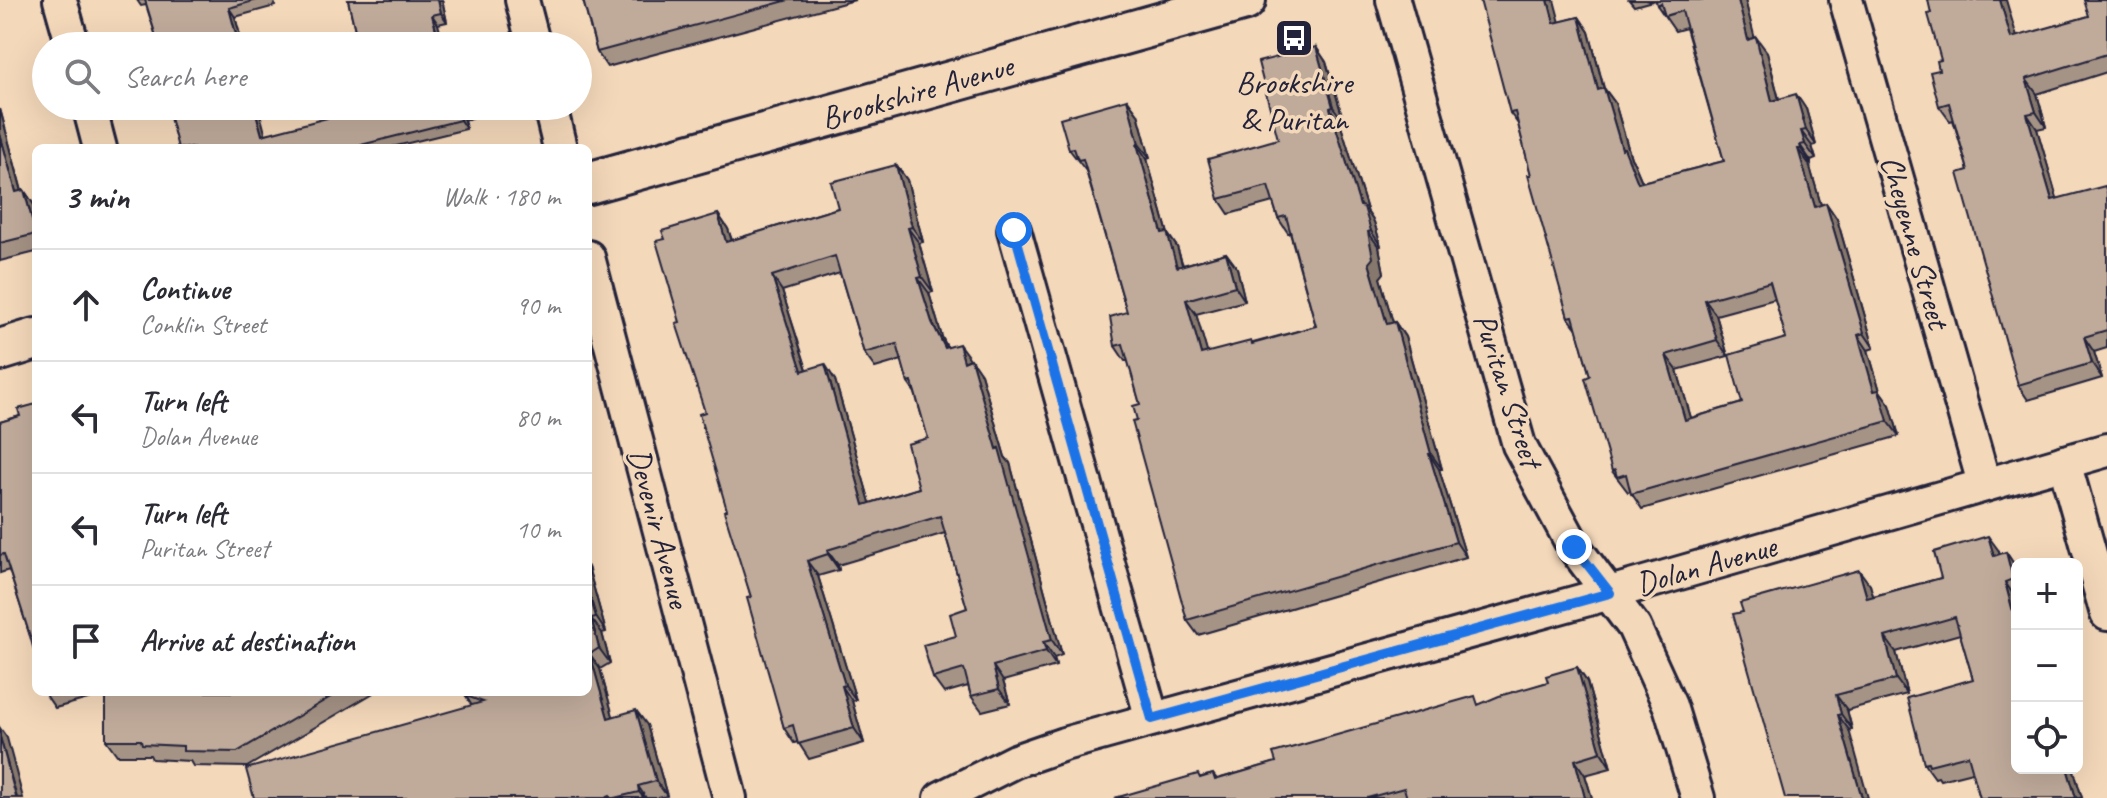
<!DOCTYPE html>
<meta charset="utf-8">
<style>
:root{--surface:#fff;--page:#f2f2f3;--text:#2b2b33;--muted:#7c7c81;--line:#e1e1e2}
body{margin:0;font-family:Caveat,sans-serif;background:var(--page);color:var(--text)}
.controls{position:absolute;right:24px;bottom:24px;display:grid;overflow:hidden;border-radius:12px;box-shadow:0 8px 32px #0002}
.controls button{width:72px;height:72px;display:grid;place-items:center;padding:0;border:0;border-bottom:2px solid var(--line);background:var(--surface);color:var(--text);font:40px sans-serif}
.stop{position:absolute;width:24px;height:24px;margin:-18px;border:6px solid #1a73e8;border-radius:50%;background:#fff}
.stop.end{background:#1a73e8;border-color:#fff;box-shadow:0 2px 8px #0008}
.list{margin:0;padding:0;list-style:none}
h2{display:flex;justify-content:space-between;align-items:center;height:104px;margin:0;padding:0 32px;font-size:34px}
h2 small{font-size:26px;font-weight:400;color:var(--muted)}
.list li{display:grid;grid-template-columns:52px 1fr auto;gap:24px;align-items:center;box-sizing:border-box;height:112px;padding:0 32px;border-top:2px solid var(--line)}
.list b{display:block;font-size:30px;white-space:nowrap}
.list p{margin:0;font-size:26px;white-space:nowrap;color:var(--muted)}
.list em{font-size:26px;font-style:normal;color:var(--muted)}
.icon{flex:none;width:44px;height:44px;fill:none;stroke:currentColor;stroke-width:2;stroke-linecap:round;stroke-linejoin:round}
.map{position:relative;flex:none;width:2107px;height:798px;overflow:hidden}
.search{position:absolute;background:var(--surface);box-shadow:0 8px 32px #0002;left:32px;top:32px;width:560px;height:88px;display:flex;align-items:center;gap:20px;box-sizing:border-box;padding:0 28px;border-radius:44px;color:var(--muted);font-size:30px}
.panel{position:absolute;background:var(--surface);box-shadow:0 8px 32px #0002;left:32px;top:144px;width:560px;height:552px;border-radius:12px}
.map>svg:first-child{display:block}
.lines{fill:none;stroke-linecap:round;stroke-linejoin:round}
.minor-casing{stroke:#22223b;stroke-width:38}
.tertiary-casing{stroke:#22223b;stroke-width:46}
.minor{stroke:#f4d8ba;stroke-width:32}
.tertiary{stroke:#f4d8ba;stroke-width:40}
.wall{fill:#a59385;stroke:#22223b;stroke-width:2;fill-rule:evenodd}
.shaded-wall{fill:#86786c;stroke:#22223b;stroke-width:2}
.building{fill:#c0ab9b;stroke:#22223b;stroke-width:2;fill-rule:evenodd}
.route{stroke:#1a73e8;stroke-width:10}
.labels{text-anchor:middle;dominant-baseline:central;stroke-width:7;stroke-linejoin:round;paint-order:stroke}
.poi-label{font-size:32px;fill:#22223b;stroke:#f4d8ba}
.street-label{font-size:32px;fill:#22223b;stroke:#f4d8ba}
</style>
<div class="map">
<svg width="2107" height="798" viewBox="0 0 2107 798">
<rect width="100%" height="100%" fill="#f4d8ba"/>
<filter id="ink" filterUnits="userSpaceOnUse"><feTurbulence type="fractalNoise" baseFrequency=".0125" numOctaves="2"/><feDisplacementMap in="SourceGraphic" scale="16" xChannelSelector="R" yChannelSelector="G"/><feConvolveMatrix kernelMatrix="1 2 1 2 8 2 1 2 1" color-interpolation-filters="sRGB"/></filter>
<g filter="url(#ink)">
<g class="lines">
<g class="minor-casing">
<g id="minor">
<path d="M 60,0 L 73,46"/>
<path d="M 522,0 L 534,46"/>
<path d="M 1393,0 L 1519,445 L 1574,547 L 1634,627 L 1670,706 L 1698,798"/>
<path d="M 1846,0 L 1984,483"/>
<path d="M 89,106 L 100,148"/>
<path d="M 550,106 L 560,148"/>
<path d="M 1014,230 L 1152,719"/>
<path d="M 588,257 L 730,798"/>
<path d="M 2064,462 L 2107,614"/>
<path d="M 941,798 L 1015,761 L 1064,744 L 1610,593 L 2107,450"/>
</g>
</g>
<g class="tertiary-casing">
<g id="tertiary">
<path d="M 588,183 L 1245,0"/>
<path d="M 0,350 L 36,339"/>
</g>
</g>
<use href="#minor" class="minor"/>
<use href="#tertiary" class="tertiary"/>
</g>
<g class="wall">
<path d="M 137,0 L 274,0 L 275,6 L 235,17 L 243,46 L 156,46 L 155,33 L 146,5 L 141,6 Z"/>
<path d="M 348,0 L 442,0 L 447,22 L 438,24 L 355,30 Z"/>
<path d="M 583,0 L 855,0 L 607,67 L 597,52 Z"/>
<path d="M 1629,0 L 1745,0 L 1754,38 L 1767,52 L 1779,99 L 1806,109 L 1816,145 L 1812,146 L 1816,159 L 1811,161 L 1811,164 L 1809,164 L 1821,205 L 1826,203 L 1837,219 L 1874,348 L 1868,350 L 1880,391 L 1890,405 L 1899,436 L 1642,509 L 1630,491 L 1628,492 L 1612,471 L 1590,376 L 1577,329 L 1568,317 L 1518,124 L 1510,113 L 1560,22 L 1579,17 L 1589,32 L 1604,88 L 1615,103 L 1631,158 L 1634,163 L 1642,182 L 1724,161 L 1686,28 L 1675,31 L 1657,5 L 1656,0 L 1634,6 ZM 1775,299 L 1786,338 L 1742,403 L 1691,418 L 1677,370 L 1728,356 L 1716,315 Z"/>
<path d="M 2107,0 L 2107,72 L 2037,94 L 2046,127 L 2037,129 L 2057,199 L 2107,189 L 2107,348 L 2094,352 L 2102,378 L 2028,400 L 2018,385 L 1968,170 L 1953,120 L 1950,121 L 1939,106 L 1941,60 L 2089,16 Z"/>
<path d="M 1316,47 L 1326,62 L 1344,122 L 1340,123 L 1368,213 L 1374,222 L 1381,246 L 1379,247 L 1384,273 L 1380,278 L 1393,323 L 1395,322 L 1405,337 L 1442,469 L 1439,469 L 1466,557 L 1198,635 L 1187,620 L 1137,420 L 1140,404 L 1128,361 L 1125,361 L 1115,346 L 1127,312 L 1086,171 L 1069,149 L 1127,99 L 1138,114 L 1150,158 L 1147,159 L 1168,234 L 1177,247 L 1183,265 L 1226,253 L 1237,268 L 1245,301 L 1196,314 L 1207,353 L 1253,343 L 1316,326 L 1290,233 L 1288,233 L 1278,218 L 1273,202 L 1229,214 L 1219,199 L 1278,139 Z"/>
<path d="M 469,106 L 472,118 L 464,120 L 466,129 L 388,148 L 178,148 L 266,134 Z"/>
<path d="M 0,109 L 22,191 L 24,190 L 34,205 L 36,211 L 36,252 L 0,261 Z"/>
<path d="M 896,165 L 907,180 L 923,242 L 919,243 L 933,292 L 929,293 L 942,337 L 947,348 L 970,360 L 981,374 L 1005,457 L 1010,463 L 1062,655 L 1054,658 L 1056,666 L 1003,681 L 1010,704 L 982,711 L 971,696 L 968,686 L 944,693 L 933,678 L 956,636 L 967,608 L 945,533 L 838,565 L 839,570 L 818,576 L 856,700 L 852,701 L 864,743 L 809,759 L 798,742 L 794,743 L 784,728 L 751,597 L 727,510 L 705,412 L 680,322 L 665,239 L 718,214 L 728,229 L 732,240 L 838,208 ZM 840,273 L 864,353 L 875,368 L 902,360 L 908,383 L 915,393 L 928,438 L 919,488 L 870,503 L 835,380 L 807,369 L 782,291 Z"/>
<path d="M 36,404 L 30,636 L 9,570 L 0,573 L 0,422 L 20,416 Z"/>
<path d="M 1999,551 L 2000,554 L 2006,552 L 2017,569 L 2017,596 L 2015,597 L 2017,768 L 2073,768 L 2082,798 L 1980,798 L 1972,772 L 1940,780 L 1938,777 L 1935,778 L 1924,763 L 1973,679 L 1960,634 L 1896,652 L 1907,694 L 1847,710 L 1852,729 L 1849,730 L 1743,612 L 1870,585 L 1873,596 L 1941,578 Z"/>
<path d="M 588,567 L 606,632 L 602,633 L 610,663 L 600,669 L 613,717 L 647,725 L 667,796 L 658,798 L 254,798 L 472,706 L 466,696 Z"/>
<path d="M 1577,667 L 1587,682 L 1611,768 L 1585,775 L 1592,798 L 1115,798 L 1213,774 L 1217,779 L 1481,704 L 1548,682 Z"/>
<path d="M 44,692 L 375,692 L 247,767 L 193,766 L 190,761 L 152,759 L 150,755 L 117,755 L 106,740 L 106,694 L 55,708 Z"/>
</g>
<g class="shaded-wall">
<path d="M 438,0 L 442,0 L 447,22 L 441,13 Z"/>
<path d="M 1548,0 L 1554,0 L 1564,38 L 1554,23 Z"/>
<path d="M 1738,0 L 1745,0 L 1759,55 L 1748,40 Z"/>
<path d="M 2000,0 L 2006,0 L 2022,54 L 2011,38 Z"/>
<path d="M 229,8 L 235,17 L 243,46 L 239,46 Z"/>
<path d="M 432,15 L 438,24 L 444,46 L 440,46 Z"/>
<path d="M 1579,17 L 1589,32 L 1608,105 L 1598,90 Z"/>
<path d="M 1756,37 L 1767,52 L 1783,116 L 1772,101 Z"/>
<path d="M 1316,47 L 1326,62 L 1344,122 L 1333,107 Z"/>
<path d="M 2026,79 L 2037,94 L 2046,127 L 2036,112 Z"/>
<path d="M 1604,88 L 1615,103 L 1631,158 L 1634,163 L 1649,198 L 1638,183 L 1622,149 Z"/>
<path d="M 1796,94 L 1806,109 L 1816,145 L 1806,130 Z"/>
<path d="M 1127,99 L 1138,114 L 1150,158 L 1139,144 Z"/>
<path d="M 254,106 L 258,106 L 268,144 L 262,135 Z"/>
<path d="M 465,106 L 469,106 L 472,118 L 466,109 Z"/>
<path d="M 1330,108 L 1340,123 L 1368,213 L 1374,222 L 1381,246 L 1371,231 L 1360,206 Z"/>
<path d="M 0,109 L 26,207 L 16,192 L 0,134 Z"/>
<path d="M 457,111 L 464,120 L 466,129 L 460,120 Z"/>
<path d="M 2027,114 L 2037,129 L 2062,215 L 2052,200 Z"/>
<path d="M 1801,131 L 1812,146 L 1816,159 L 1805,144 Z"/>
<path d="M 1137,144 L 1147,159 L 1168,234 L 1177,247 L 1187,282 L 1177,267 L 1162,233 Z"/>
<path d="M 1800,145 L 1811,161 L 1811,164 L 1801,149 Z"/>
<path d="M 1798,149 L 1809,164 L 1826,222 L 1815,207 Z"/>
<path d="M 896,165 L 907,180 L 923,242 L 912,227 Z"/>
<path d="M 24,190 L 34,205 L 36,211 L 36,234 Z"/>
<path d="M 1826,203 L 1837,219 L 1874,348 L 1864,333 Z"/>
<path d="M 718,214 L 728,229 L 737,257 L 726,242 Z"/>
<path d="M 908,228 L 919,243 L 933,292 L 922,277 Z"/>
<path d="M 1368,232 L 1379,247 L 1384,273 L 1380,278 L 1398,339 L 1387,324 L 1369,263 Z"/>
<path d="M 1226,253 L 1237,268 L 1245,301 L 1235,286 Z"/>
<path d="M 772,276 L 782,291 L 812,386 L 802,371 Z"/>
<path d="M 918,278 L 929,293 L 942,337 L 955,363 L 945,348 L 932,322 Z"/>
<path d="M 1186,300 L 1196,314 L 1212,369 L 1201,354 Z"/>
<path d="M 1705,300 L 1716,315 L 1728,356 L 1717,340 Z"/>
<path d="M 1395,322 L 1405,337 L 1442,469 L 1431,454 Z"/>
<path d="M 1858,335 L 1868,350 L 1880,391 L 1890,405 L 1899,436 L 1888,421 L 1874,391 Z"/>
<path d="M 2084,337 L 2094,352 L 2102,378 L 2092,363 Z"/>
<path d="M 959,344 L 970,359 L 964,362 Z"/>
<path d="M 1666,355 L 1677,370 L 1696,435 L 1685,420 Z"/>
<path d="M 971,359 L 981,374 L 1005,457 L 1010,463 L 1062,655 L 1052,640 Z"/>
<path d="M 825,364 L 835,380 L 875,520 L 864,505 Z"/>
<path d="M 1429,454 L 1439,469 L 1466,557 L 1456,542 Z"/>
<path d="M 1988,536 L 1999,551 L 2004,571 L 1994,556 Z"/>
<path d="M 827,550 L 838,565 L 839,570 L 828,554 Z"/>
<path d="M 2006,552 L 2016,567 L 2017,584 L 2013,579 Z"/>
<path d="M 807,561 L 818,576 L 856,700 L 845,685 Z"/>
<path d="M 588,567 L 606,632 L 596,617 L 588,590 Z"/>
<path d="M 1859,570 L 1870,585 L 1878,613 L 1867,598 Z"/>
<path d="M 2005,582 L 2015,597 L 2017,603 L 2017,627 Z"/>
<path d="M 591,618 L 602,633 L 610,663 L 599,648 Z"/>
<path d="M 1885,637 L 1896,652 L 1907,694 L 1896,679 Z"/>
<path d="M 1043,642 L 1054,658 L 1056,666 L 1046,651 Z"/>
<path d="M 590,654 L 600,669 L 618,734 L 608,718 Z"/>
<path d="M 993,666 L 1003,681 L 1010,704 L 999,689 Z"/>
<path d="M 1577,667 L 1587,682 L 1611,768 L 1601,752 Z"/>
<path d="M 842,686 L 852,701 L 864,743 L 854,728 Z"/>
<path d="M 1836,695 L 1847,710 L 1852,729 L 1841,714 Z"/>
<path d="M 636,710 L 647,725 L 667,796 L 656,781 Z"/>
<path d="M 1838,715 L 1849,730 L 1868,798 L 1862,798 Z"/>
<path d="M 0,728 L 7,738 L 23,798 L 17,798 L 0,737 Z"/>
<path d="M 1575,760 L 1585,775 L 1592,798 L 1585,798 Z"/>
<path d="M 2067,768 L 2073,768 L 2082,798 L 2076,798 Z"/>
<path d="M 638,786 L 646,798 L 644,798 L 639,792 Z"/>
</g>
<g class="building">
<path d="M 145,0 L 257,0 L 229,8 L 239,46 L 156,46 L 155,33 Z"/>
<path d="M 348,0 L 438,0 L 441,13 L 432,15 L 440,46 L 307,46 L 306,43 L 355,30 Z"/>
<path d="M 583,0 L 789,0 L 597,52 Z"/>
<path d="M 1480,0 L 1548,0 L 1554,23 L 1579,17 L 1598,90 L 1604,88 L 1622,149 L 1624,148 L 1638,183 L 1724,161 L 1682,11 L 1665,16 L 1661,3 L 1657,5 L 1656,0 L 1738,0 L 1748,40 L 1756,37 L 1772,101 L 1796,94 L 1806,130 L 1801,131 L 1805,144 L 1800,145 L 1801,149 L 1798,149 L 1815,207 L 1826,203 L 1864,333 L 1858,335 L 1874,391 L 1879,390 L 1888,421 L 1631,494 L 1626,474 L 1617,477 L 1615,470 L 1612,471 L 1585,378 L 1590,376 L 1573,316 L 1568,317 L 1528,175 L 1531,175 L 1515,112 L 1510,113 ZM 1770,282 L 1786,338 L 1729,355 L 1742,403 L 1685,420 L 1666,355 L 1717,340 L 1705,300 Z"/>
<path d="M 1928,0 L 2000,0 L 2011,38 L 2089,16 L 2084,0 L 2107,0 L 2107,54 L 2026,79 L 2036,112 L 2027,114 L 2052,200 L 2105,186 L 2107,193 L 2107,330 L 2084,337 L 2092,363 L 2018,385 L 1958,173 L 1968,170 L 1949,103 L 1939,106 L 1930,72 L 1939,70 L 1937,61 L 1941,60 L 1928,14 L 1931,13 Z"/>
<path d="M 1316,47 L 1333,107 L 1330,108 L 1360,206 L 1364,207 L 1371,231 L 1368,232 L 1373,258 L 1369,263 L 1387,324 L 1395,322 L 1431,454 L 1429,454 L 1456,542 L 1187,620 L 1132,421 L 1137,420 L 1133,406 L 1140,404 L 1123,344 L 1115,346 L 1110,317 L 1127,312 L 1083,159 L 1078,160 L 1074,148 L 1069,149 L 1060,118 L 1127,99 L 1139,144 L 1137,144 L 1162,233 L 1167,232 L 1177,267 L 1226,253 L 1235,286 L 1186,300 L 1201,354 L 1251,341 L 1252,344 L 1316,326 L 1286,216 L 1278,218 L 1268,186 L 1219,199 L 1208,159 L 1278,139 L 1258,62 Z"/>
<path d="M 167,106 L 254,106 L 262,135 L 327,118 L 324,106 L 465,106 L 466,109 L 457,111 L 460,120 L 349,148 L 178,148 Z"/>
<path d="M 0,134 L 16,192 L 24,190 L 36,234 L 0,243 Z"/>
<path d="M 896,165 L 912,227 L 908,228 L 922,277 L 918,278 L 932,322 L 945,348 L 959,344 L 964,362 L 971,359 L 997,449 L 999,448 L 1052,640 L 1043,642 L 1046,651 L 993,666 L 999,689 L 971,696 L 964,669 L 933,678 L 923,645 L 956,636 L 950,614 L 967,608 L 940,516 L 827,550 L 828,554 L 807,561 L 845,685 L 842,686 L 854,728 L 798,744 L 793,725 L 784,728 L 747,598 L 751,597 L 724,511 L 727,510 L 699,414 L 705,412 L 676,323 L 680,322 L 656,241 L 665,239 L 662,231 L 718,214 L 726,242 L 838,208 L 831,182 ZM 835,256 L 864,353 L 897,344 L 908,383 L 912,382 L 928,438 L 907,444 L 919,488 L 864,505 L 825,364 L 802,371 L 772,276 Z"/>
<path d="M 36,404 L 36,658 L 30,636 L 4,554 L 0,555 L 0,422 L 20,416 L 18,409 Z"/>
<path d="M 1988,536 L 1994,556 L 2006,552 L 2013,579 L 2005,582 L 2017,627 L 2017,768 L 2067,768 L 2076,798 L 1980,798 L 1968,755 L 1929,765 L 1928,762 L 1924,763 L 1907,698 L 1973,679 L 1955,617 L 1885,637 L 1896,679 L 1836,695 L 1841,714 L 1838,715 L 1862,798 L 1785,798 L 1733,614 L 1743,612 L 1740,603 L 1859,570 L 1867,598 L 1941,578 L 1934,552 Z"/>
<path d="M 588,590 L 596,617 L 591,618 L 599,648 L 590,654 L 608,718 L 636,710 L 656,781 L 638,786 L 639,792 L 614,798 L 611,798 L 610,796 L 605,798 L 254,798 L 246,769 L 483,702 L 466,696 L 464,692 L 588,692 Z"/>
<path d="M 1577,667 L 1601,752 L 1575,760 L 1585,798 L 1407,798 L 1404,788 L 1367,798 L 1115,798 L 1198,774 L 1200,778 L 1213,774 L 1215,780 L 1276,762 L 1273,753 L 1475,696 L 1478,705 L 1499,696 L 1548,682 L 1546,676 Z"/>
<path d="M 106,692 L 339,692 L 237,752 L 183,751 L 183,746 L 142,744 L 141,740 L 106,740 Z"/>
<path d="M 0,737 L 16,797 L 18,798 L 0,798 Z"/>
</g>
</g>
<g class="lines" filter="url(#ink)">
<path class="route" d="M 1014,230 L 1152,719 L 1610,593 L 1574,547"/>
</g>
<defs>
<g id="bus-square" transform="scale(2)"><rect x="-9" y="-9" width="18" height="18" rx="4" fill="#22223b" stroke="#f4d8ba"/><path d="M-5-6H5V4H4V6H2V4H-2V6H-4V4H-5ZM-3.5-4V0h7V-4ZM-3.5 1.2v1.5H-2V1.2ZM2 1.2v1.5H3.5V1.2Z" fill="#fff"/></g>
</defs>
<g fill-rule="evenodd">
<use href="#bus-square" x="1294" y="38"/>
</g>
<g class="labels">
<g class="poi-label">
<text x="1294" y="82">Brookshire<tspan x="1294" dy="37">&amp; Puritan</tspan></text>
</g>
<g class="street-label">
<text transform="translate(917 92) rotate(-16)">Brookshire Avenue</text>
<text transform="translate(1915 242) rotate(74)">Cheyenne Street</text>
<text transform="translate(1508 390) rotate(72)">Puritan Street</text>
<text transform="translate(659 528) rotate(75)">Devenir Avenue</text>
<text transform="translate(1706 565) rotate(-16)">Dolan Avenue</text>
</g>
</g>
</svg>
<div class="controls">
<button>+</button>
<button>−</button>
<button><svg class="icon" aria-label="locate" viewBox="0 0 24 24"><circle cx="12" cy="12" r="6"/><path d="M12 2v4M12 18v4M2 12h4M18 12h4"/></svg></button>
</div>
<div class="stop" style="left:1014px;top:230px"></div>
<div class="stop end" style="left:1574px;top:547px"></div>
<div class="search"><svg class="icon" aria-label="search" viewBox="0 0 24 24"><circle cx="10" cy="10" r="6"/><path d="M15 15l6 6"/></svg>Search here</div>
<section class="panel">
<h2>3 min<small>Walk · 180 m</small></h2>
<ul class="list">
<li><svg class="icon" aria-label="ahead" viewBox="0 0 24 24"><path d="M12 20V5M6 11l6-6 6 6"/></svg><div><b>Continue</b><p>Conklin Street</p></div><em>90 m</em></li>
<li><svg class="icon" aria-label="left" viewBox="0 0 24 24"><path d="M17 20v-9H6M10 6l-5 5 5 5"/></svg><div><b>Turn left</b><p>Dolan Avenue</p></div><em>80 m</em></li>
<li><svg class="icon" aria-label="left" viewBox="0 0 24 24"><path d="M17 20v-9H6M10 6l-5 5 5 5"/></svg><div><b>Turn left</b><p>Puritan Street</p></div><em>10 m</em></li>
<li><svg class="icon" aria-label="arrive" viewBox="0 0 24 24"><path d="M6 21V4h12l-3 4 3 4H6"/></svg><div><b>Arrive at destination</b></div></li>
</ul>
</section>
</div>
